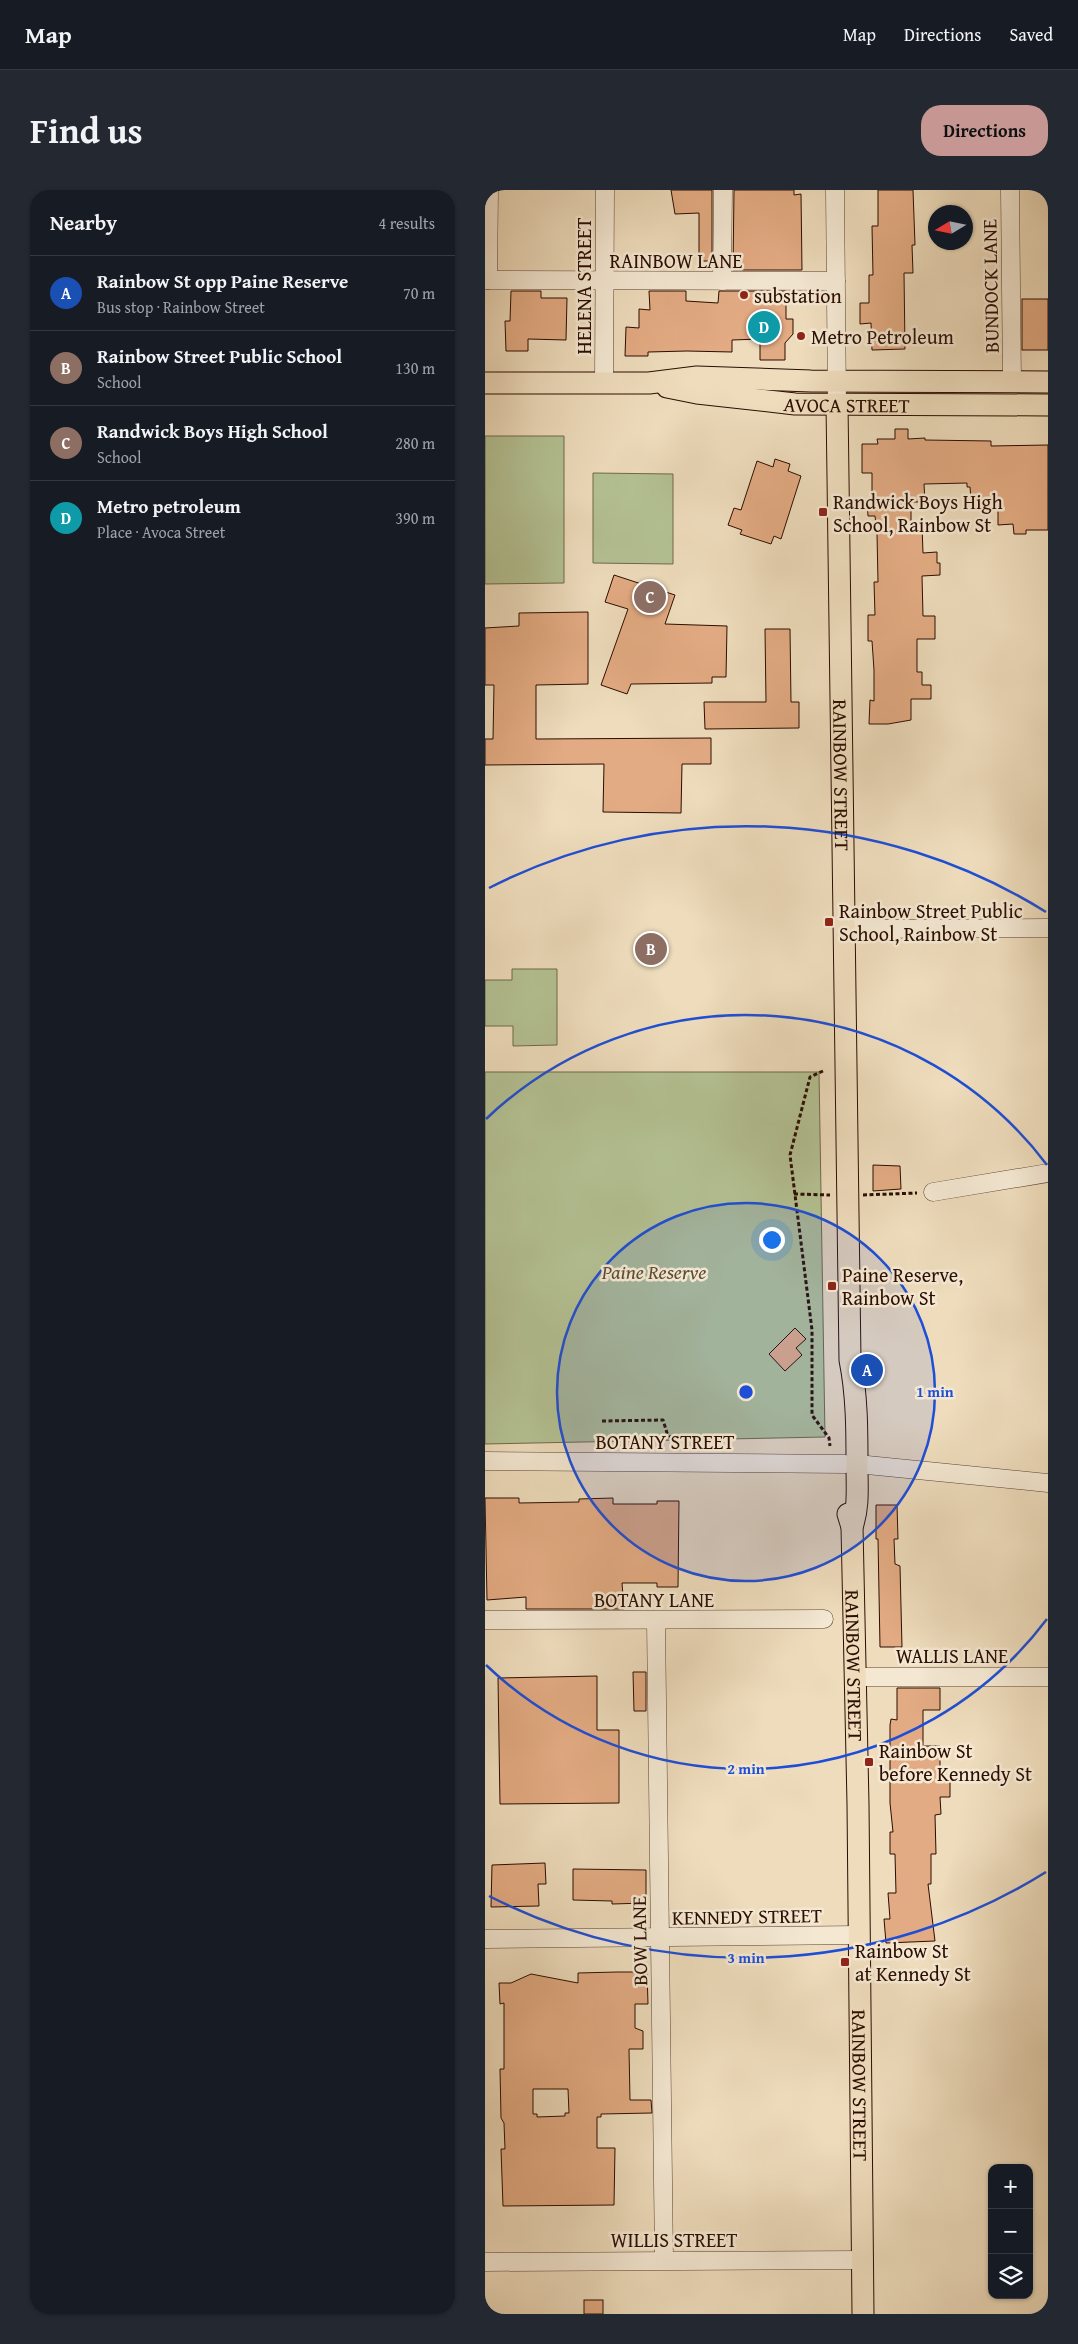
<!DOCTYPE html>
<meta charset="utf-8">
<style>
:root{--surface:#171b24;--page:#242831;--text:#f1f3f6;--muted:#9ea1a6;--line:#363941;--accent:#c59692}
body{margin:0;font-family:"Gentium Book Plus",serif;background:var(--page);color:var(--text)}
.controls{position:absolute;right:15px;bottom:15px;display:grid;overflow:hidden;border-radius:10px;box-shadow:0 1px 4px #0004}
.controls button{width:45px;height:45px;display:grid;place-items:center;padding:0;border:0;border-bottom:1px solid var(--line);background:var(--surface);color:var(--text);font:25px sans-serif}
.compass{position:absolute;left:443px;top:15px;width:45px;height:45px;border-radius:50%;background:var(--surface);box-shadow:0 1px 4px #0004;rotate:260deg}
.you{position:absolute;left:286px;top:1049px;width:18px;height:18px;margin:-12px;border:4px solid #fff;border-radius:50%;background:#1a73e8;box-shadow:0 0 0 8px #1a73e833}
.badge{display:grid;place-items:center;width:32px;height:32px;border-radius:50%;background:var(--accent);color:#fff;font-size:16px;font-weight:700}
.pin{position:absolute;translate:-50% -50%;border:2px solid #fff;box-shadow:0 1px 5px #0006}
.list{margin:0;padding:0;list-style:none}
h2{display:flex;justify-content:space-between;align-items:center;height:65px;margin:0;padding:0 20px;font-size:21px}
h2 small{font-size:16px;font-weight:400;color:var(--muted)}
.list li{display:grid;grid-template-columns:32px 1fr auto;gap:15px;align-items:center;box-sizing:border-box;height:75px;padding:0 20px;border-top:1px solid var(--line)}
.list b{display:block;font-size:19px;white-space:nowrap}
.list p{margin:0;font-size:16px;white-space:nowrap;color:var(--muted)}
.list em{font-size:16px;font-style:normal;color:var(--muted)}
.icon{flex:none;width:28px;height:28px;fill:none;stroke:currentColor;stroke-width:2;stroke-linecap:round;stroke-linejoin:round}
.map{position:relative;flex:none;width:563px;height:2124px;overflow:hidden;border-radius:20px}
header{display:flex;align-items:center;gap:30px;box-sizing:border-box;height:70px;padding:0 25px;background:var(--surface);border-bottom:1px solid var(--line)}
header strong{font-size:24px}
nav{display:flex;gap:28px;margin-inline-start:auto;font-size:18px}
.intro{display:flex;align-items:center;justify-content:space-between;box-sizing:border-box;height:120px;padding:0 30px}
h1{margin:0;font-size:35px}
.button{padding:12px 22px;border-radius:20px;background:var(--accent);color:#111;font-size:18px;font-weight:700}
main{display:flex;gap:30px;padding:0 30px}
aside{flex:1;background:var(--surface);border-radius:20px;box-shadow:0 1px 4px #0004}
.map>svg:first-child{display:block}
.green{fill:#b4c294;stroke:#70684a}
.building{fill:#e3ab83;stroke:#2b0d01;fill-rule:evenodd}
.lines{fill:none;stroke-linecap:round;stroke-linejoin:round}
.minor-casing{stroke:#5c4130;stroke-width:19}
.major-casing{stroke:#2b0d01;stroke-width:23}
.path{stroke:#2b0d01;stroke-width:3;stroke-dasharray:4 2.5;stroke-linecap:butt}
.minor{stroke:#f4e8d3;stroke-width:18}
.major{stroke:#eedcbc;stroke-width:21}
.ring{fill:none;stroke:#1d4ed8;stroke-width:2.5}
.poi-dot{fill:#8f2418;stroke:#f4e8d3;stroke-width:2}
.labels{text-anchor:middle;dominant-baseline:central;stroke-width:5;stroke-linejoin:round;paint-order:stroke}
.street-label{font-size:20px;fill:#2b0d01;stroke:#f4e8d3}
.poi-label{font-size:20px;fill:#2b0d01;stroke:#f4e8d3;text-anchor:start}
.park-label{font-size:20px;font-style:italic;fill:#5b4c34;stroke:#f4e8d3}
.centre{fill:#1d4ed8;stroke:#f4e8d3;stroke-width:2.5}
.ring-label{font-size:15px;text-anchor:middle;font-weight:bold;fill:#1d4ed8;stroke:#f4e8d3;stroke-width:5;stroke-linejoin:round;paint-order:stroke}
</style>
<header>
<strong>Map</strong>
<nav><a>Map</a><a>Directions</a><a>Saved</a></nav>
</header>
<div class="intro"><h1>Find us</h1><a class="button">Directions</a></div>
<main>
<aside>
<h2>Nearby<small>4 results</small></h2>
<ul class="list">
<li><span class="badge" style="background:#1a4fb4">A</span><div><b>Rainbow St opp Paine Reserve</b><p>Bus stop · Rainbow Street</p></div><em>70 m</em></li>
<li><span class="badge" style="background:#8d6e63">B</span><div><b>Rainbow Street Public School</b><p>School</p></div><em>130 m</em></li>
<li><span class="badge" style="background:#8d6e63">C</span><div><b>Randwick Boys High School</b><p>School</p></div><em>280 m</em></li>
<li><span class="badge" style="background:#0f9aa8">D</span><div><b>Metro petroleum</b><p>Place · Avoca Street</p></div><em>390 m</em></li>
</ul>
</aside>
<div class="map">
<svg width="563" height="2124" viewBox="0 0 563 2124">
<rect width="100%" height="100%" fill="#eedcbc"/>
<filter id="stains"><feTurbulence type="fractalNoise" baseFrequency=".004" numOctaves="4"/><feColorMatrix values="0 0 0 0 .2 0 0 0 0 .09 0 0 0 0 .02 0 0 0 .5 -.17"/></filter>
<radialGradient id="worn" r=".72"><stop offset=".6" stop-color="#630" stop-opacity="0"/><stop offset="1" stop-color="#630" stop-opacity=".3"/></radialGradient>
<g class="green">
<path d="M 0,246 L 79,246 L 79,393 L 0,394 Z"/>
<path d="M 108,283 L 188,284 L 188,374 L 108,373 Z"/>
<path d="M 27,779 L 72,779 L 72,855 L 28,856 L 28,836 L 0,836 L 0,790 L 27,790 Z"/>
<path d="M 0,882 L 334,882 L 340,1247 L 0,1254 Z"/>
</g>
<g class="building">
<path d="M 186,0 L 227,0 L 227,71 L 214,71 L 214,23 L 190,24 Z"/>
<path d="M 249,0 L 309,0 L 309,5 L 316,4 L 317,80 L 248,80 Z"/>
<path d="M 393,0 L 428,0 L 430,55 L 427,55 L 428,83 L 419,83 L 420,159 L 387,160 L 386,133 L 375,134 L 375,113 L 384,113 L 384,85 L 388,85 L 387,36 L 393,36 Z"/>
<path d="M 26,101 L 56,101 L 56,108 L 82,108 L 81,150 L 43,149 L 43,161 L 21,161 L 20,131 L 25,131 Z"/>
<path d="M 164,101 L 201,101 L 201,111 L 233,113 L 234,101 L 301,101 L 301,129 L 308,129 L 308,144 L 300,153 L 300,170 L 275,170 L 275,149 L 247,150 L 247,162 L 202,161 L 163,162 L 163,166 L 140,166 L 141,137 L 154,138 L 154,119 L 165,120 Z"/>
<rect x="537" y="109" width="26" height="51"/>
<path d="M 410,239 L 423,239 L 423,249 L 440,248 L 440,250 L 506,251 L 506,256 L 563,255 L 563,340 L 541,340 L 541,344 L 529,344 L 528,334 L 513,335 L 513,320 L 498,321 L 495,308 L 486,309 L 485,297 L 482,297 L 482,293 L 439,294 L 440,312 L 426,312 L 426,336 L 437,336 L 438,363 L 452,362 L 452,373 L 455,373 L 455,385 L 437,386 L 438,426 L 450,426 L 450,449 L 432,449 L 432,482 L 437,482 L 437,495 L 446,495 L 446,509 L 426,509 L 426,530 L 403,534 L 384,534 L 385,510 L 389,511 L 389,480 L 387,451 L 383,451 L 383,425 L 390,425 L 389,392 L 393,392 L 392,344 L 390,326 L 383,326 L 382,311 L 387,311 L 387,283 L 377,283 L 377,254 L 393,254 L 392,249 L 410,249 Z"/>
<path d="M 290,269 L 305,274 L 303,281 L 316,286 L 296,349 L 289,346 L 286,354 L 255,344 L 257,340 L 243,335 L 249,318 L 256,320 L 272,271 L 288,277 Z"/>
<path d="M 129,385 L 190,405 L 180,434 L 242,436 L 241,487 L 227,487 L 227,493 L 146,494 L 142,504 L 116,495 L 143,419 L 120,412 Z"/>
<path d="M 103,422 L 103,494 L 51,495 L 51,549 L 226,548 L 226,574 L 197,574 L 196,623 L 118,622 L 119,574 L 0,575 L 0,549 L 8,549 L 9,495 L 0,495 L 0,438 L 34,436 L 34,423 Z"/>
<path d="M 280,439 L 305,439 L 306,512 L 314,512 L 314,538 L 220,539 L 219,512 L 281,512 Z"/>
<path d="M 388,975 L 415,976 L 416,999 L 388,1001 Z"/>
<path d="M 310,1138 L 321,1149 L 311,1158 L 317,1165 L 300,1181 L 284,1164 Z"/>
<path d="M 0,1308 L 34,1308 L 34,1313 L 94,1312 L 94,1309 L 128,1308 L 128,1314 L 172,1314 L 172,1311 L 194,1311 L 193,1397 L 172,1397 L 172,1393 L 137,1393 L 139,1419 L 41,1419 L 41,1407 L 2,1410 Z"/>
<path d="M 391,1315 L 412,1315 L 413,1349 L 409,1349 L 410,1374 L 415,1376 L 417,1457 L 395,1457 L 393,1349 L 391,1349 Z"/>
<path d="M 148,1482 L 161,1482 L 161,1521 L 149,1521 Z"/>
<path d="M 112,1486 L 112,1540 L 134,1540 L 134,1613 L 15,1614 L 13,1488 Z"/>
<path d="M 412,1498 L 455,1498 L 455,1520 L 438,1520 L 438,1556 L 455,1556 L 455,1592 L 465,1592 L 465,1607 L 455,1607 L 456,1624 L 450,1625 L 451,1664 L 446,1664 L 446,1694 L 443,1694 L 450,1751 L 401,1753 L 399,1729 L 405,1729 L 403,1703 L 411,1703 L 410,1664 L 405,1664 L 405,1642 L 408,1642 L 405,1613 L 405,1535 L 406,1529 L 412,1530 Z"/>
<path d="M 60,1673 L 61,1694 L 53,1694 L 54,1716 L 6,1717 L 7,1675 Z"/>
<path d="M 88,1679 L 161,1680 L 161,1713 L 127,1714 L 127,1711 L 88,1710 Z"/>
<path d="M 132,1782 L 162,1782 L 163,1814 L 150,1814 L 150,1838 L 158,1841 L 158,1859 L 144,1859 L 145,1910 L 166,1910 L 167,1923 L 116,1924 L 116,1927 L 112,1927 L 112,1958 L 130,1958 L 129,2015 L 18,2016 L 16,1959 L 20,1959 L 19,1933 L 16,1928 L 15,1879 L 19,1879 L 19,1813 L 15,1814 L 14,1793 L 26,1793 L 46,1784 L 93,1793 L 93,1783 ZM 48,1899 L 83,1899 L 84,1923 L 80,1923 L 80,1926 L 52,1927 L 52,1924 L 48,1924 Z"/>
<rect x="99" y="2110" width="19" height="14"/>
</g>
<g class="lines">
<g class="minor-casing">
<g id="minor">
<path d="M 350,0 L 352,214"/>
<path d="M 525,0 L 527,192"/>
<path d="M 0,90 L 351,91"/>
<path d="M 3,90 L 4,0"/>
<path d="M 237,91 L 238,0"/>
<path d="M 119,193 L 120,0"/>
<path d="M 359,739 L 563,738"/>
<path d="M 448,1002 L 563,983"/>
<path d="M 0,1271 L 360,1274"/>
<path d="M 372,1274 L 563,1293"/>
<path d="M 0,1430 L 339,1429"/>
<path d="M 171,1431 L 179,2070"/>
<path d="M 371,1487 L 563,1487"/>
<path d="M 0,1749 L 374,1745"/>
<path d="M 0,2072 L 377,2070"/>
</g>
</g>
<g class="major-casing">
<g id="major">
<path d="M 0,193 L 164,193 L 212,187 L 326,191 L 563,192"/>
<path id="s1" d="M 182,197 L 212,203 L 310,214 L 563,215"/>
<path id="s2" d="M 352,214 L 365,1170 C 372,1205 372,1240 372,1275 C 372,1297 374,1317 367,1337"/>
<path id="s3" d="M 363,1324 L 367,1337 L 373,1614 L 378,2124"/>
</g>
</g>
<g class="path">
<path d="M 338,881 L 325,887 L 305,965 L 327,1140 L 327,1225 L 344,1248 L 345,1256"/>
<path d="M 309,1004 L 345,1005"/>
<path d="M 378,1005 L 432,1003"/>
<path d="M 117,1231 L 178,1230 L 182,1243 L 191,1254"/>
</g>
<use href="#minor" class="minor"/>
<use href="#major" class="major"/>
</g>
<circle cx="261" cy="1202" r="189" fill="#1d4ed8" fill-opacity=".12"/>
<g class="ring">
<circle cx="261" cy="1202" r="189"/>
<path d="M562 1429A377 377 0 0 1 1 1475M1 929A377 377 0 0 1 562 975"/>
<path d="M561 1682A566 566 0 0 1 4 1706M4 698A566 566 0 0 1 561 722"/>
</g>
<g class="poi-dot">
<circle cx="259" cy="105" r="5"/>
<circle cx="316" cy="146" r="5"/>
<rect x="333" y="317" width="10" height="10" rx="2.5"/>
<rect x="339" y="727" width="10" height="10" rx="2.5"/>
<rect x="342" y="1091" width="10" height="10" rx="2.5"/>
<rect x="379" y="1567" width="10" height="10" rx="2.5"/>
<rect x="355" y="1767" width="10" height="10" rx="2.5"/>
</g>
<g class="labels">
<g class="street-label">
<text x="191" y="70">RAINBOW LANE</text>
<text transform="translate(98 96) rotate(-90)">HELENA STREET</text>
<text transform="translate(505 96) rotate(-91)">BUNDOCK LANE</text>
<text stroke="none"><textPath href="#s1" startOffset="181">AVOCA STREET</textPath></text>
<text stroke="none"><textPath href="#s2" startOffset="371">RAINBOW STREET</textPath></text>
<text x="180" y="1251">BOTANY STREET</text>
<text x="169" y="1409">BOTANY LANE</text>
<text x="467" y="1465">WALLIS LANE</text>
<text stroke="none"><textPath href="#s3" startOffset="152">RAINBOW STREET</textPath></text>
<text transform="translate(262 1726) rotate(-1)">KENNEDY STREET</text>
<text transform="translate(154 1751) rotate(-91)">BOW LANE</text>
<text stroke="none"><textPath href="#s3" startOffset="572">RAINBOW STREET</textPath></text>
<text x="189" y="2049">WILLIS STREET</text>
</g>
<g class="poi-label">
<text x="269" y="105">substation</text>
<text x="326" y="146">Metro Petroleum</text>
<text x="348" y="311">Randwick Boys High<tspan x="348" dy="23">School, Rainbow St</tspan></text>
<text x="354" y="720">Rainbow Street Public<tspan x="354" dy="23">School, Rainbow St</tspan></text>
<text x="357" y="1084">Paine Reserve,<tspan x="357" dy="23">Rainbow St</tspan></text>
<text x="394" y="1560">Rainbow St<tspan x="394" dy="23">before Kennedy St</tspan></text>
<text x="370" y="1760">Rainbow St<tspan x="370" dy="23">at Kennedy St</tspan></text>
</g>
<g class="park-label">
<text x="169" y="1081">Paine Reserve</text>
</g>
</g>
<circle cx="261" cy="1202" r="8" class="centre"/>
<g class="ring-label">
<text x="450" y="1207">1 min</text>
<text x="261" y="1584">2 min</text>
<text x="261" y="1773">3 min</text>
</g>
<rect width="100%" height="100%" filter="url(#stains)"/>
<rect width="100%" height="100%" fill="url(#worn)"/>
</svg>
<div class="controls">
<button>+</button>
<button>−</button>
<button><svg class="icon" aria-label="layers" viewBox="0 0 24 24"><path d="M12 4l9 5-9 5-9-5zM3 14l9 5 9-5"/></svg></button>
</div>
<svg class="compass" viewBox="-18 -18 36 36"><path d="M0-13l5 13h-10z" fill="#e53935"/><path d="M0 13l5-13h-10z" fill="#9ea1a6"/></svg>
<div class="you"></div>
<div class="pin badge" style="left:382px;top:1180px;background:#1a4fb4">A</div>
<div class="pin badge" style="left:166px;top:759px;background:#8d6e63">B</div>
<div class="pin badge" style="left:165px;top:407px;background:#8d6e63">C</div>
<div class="pin badge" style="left:279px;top:137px;background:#0f9aa8">D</div>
</div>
</main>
